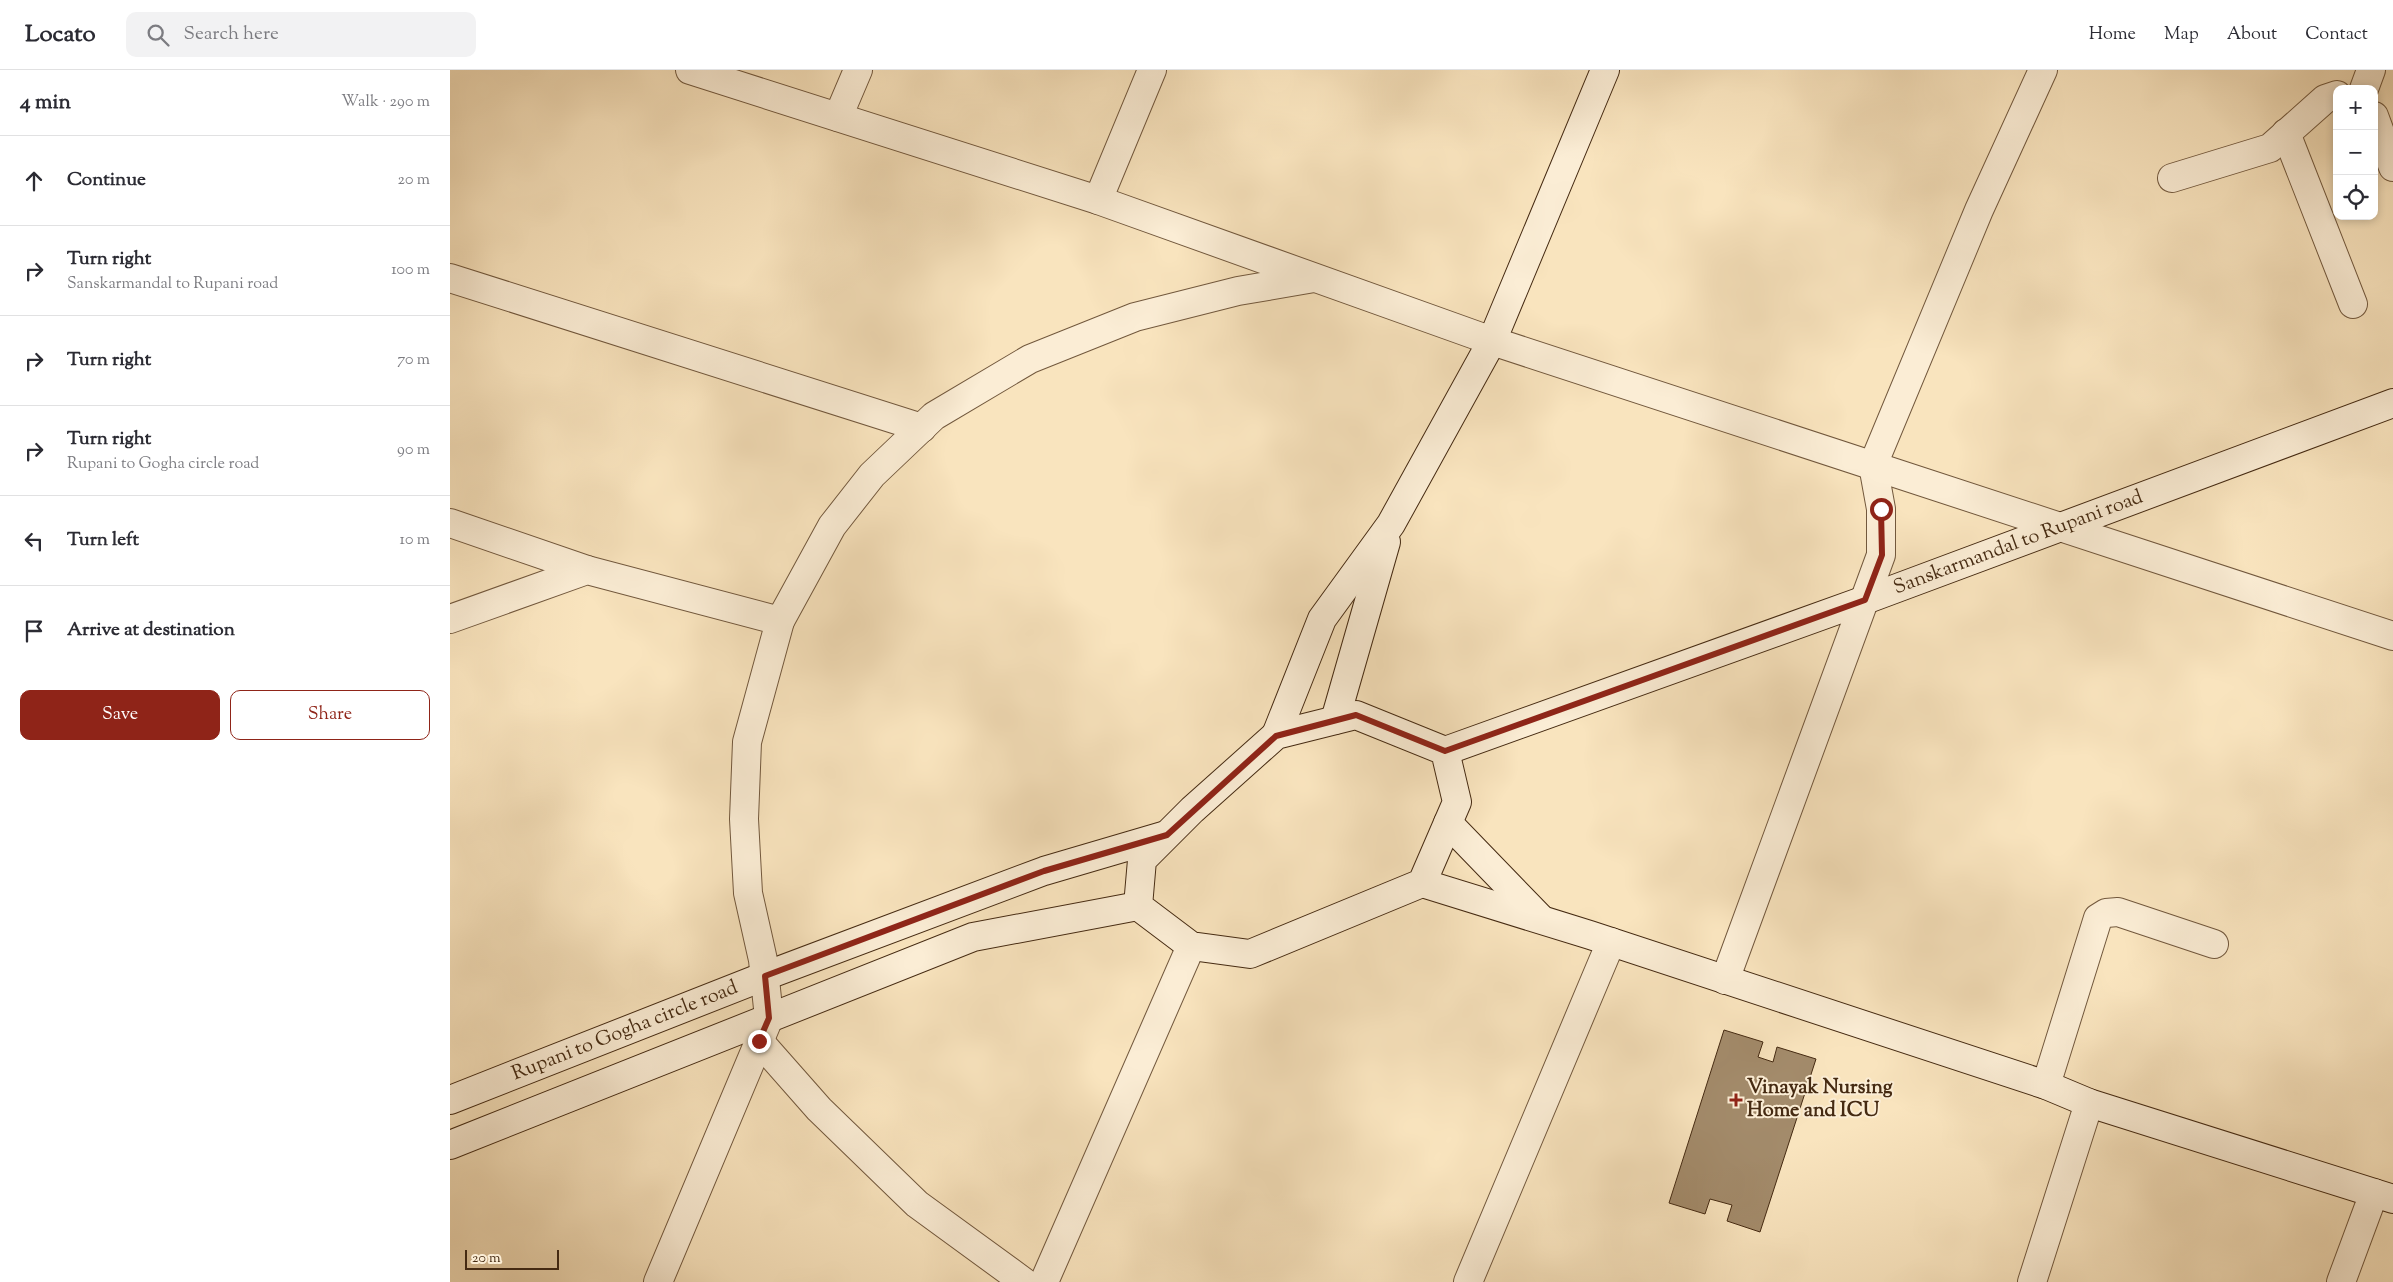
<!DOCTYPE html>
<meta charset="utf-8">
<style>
:root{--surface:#fff;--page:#f2f2f3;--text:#2b2b33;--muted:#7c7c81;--line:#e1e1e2;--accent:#8f2418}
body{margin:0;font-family:"Sorts Mill Goudy",serif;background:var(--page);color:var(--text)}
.controls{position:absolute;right:15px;top:15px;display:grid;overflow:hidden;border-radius:10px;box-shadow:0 2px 8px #0003}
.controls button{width:45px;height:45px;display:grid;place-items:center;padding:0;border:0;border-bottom:1px solid var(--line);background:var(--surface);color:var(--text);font:25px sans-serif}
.scale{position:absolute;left:15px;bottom:12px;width:94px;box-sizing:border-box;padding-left:5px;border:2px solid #452a12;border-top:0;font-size:14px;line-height:18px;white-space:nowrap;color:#452a12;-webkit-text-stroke:4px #fbedd5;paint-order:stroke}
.stop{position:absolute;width:15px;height:15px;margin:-11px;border:4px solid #8f2418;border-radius:50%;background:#fff}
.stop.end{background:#8f2418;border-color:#fff;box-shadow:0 1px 5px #0008}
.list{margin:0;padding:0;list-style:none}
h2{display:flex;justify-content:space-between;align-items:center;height:65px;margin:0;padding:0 20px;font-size:21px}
h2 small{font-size:16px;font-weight:400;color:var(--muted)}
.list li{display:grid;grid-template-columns:32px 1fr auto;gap:15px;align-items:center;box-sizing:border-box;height:90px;padding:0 20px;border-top:1px solid var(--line)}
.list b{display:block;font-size:19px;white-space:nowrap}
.list p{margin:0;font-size:16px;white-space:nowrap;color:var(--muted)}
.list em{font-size:16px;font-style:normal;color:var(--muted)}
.actions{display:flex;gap:10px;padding:15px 20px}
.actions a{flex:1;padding:11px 0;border:1px solid var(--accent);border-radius:10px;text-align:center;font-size:18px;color:var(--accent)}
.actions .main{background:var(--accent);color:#fff}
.icon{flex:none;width:28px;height:28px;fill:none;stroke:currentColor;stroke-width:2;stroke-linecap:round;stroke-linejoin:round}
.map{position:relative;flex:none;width:1943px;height:1212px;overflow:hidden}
header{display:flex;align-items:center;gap:30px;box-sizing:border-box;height:70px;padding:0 25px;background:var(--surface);border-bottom:1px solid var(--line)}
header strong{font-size:24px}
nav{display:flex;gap:28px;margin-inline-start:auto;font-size:18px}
.search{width:350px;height:45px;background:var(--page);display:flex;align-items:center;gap:12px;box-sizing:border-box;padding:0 18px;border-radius:10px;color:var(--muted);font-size:19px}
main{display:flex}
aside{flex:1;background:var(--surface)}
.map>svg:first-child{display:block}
.building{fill:#a38b6b;stroke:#452a12}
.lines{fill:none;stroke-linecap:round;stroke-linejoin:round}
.street-casing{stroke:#72583d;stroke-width:30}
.secondary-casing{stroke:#452a12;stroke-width:30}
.street{stroke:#fbedd5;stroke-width:28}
.secondary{stroke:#fbedd5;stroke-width:28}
.route{stroke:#8f2418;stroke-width:6}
.poi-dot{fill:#8f2418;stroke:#fbedd5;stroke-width:2}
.labels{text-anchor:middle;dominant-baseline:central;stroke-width:4;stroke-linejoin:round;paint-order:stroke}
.street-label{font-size:20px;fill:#452a12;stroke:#fbedd5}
.poi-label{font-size:20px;font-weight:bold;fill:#452a12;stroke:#fbedd5;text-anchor:start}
</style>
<header>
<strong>Locato</strong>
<div class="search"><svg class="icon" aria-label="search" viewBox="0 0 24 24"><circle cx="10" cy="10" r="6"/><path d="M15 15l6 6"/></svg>Search here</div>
<nav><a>Home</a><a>Map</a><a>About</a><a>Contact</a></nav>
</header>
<main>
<aside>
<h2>4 min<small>Walk · 290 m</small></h2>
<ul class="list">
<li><svg class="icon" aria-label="ahead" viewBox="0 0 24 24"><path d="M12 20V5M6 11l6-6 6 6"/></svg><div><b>Continue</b></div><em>20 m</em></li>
<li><svg class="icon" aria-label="right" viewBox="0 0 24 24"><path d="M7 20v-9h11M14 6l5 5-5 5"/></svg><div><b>Turn right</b><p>Sanskarmandal to Rupani road</p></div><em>100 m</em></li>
<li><svg class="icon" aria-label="right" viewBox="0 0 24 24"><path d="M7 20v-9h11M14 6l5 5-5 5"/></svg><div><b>Turn right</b></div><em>70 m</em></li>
<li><svg class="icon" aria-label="right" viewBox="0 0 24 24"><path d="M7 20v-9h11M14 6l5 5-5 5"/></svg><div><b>Turn right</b><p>Rupani to Gogha circle road</p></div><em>90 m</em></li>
<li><svg class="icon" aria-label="left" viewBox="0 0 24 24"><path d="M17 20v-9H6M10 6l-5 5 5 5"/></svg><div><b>Turn left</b></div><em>10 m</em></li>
<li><svg class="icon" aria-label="arrive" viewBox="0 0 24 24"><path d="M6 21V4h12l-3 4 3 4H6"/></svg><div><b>Arrive at destination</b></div></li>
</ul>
<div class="actions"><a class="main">Save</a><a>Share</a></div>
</aside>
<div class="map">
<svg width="1943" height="1212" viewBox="0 0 1943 1212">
<rect width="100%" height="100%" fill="#f9e4be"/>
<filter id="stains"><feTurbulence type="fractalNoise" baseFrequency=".004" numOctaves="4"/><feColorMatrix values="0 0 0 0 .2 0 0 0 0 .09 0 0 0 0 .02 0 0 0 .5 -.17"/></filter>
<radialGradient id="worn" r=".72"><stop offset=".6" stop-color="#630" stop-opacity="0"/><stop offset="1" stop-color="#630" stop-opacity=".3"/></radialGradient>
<path class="building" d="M 1274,960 L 1313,972 L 1308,987 L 1323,992 L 1327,977 L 1366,989 L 1310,1162 L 1277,1151 L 1282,1135 L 1260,1129 L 1255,1144 L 1219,1133 Z"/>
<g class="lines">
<g class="street-casing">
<g id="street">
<path d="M 240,0 L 648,130 L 1042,271 L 1943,566"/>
<path d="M 1914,19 L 1921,0"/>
<path d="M 1924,46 L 1943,97"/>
<path d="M 388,47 L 408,0"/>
<path d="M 1836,63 L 1903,234"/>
<path d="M 1722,108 L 1820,78 L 1875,29 L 1887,25"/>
<path d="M 648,130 L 702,0"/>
<path d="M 0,208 L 472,358"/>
<path d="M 0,453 L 137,500"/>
<path d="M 0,549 L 137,500 L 330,551 L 297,672 L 294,749 L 298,823 L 313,890 L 319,948 L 208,1212"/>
<path d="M 330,551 L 382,456 L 422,405 L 484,346 L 580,289 L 685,247 L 788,221 L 864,208"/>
<path d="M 1275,910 L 1431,485 L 1431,439 L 1423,395 L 1529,140 L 1593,0"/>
<path d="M 309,971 L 369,1039 L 467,1134 L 574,1212"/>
<path d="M 1596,1015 L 1648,848 L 1656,843 L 1668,842 L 1764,874"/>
<path d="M 594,1212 L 741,876"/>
<path d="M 1018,1212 L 1161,872"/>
<path d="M 1582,1212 L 1639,1033"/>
<path d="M 1891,1212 L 1924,1123"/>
</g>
</g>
<g class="secondary-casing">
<g id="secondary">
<path d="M 906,645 L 995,681 L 1007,732 L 972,813 L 800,884 L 741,876 L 688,836 L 692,790 L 742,740 L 826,665 Z"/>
<path d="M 885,650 L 936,472"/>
<path d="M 826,665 L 872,549 L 941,454 L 1042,271 L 1155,0"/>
<path id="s1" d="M 995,681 L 1415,530 L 1943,333"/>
<path d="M 998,753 L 1089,847"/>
<path d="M 972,813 L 1140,865 L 1596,1015 L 1639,1033 L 1943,1129"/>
<path id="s2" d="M 0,1030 L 315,906 L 594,801 L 713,766"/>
<path d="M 0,1075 L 523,867 L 688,836"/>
</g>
</g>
<use href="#street" class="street"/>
<use href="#secondary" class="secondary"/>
</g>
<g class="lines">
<path class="route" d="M 309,971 L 319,948 L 315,906 L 594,801 L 717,765 L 826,666 L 906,645 L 995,681 L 1415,530 L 1432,485 L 1431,439"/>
</g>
<path class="poi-dot" d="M1283.5 1022.5h5v5h5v5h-5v5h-5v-5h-5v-5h5z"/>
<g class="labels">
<g class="street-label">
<text stroke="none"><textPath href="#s1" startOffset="610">Sanskarmandal to Rupani road</textPath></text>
<text stroke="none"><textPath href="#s2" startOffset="188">Rupani to Gogha circle road</textPath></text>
</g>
<g class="poi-label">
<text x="1297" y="1018">Vinayak Nursing<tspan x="1297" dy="23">Home and ICU</tspan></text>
</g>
</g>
<rect width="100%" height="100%" filter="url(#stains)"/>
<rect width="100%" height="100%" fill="url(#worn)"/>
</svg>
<div class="controls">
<button>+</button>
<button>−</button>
<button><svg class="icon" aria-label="locate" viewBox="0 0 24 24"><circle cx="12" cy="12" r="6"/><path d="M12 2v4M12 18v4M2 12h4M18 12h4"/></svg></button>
</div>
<div class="scale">20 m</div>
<div class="stop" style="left:1431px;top:439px"></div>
<div class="stop end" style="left:309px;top:971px"></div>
</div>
</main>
